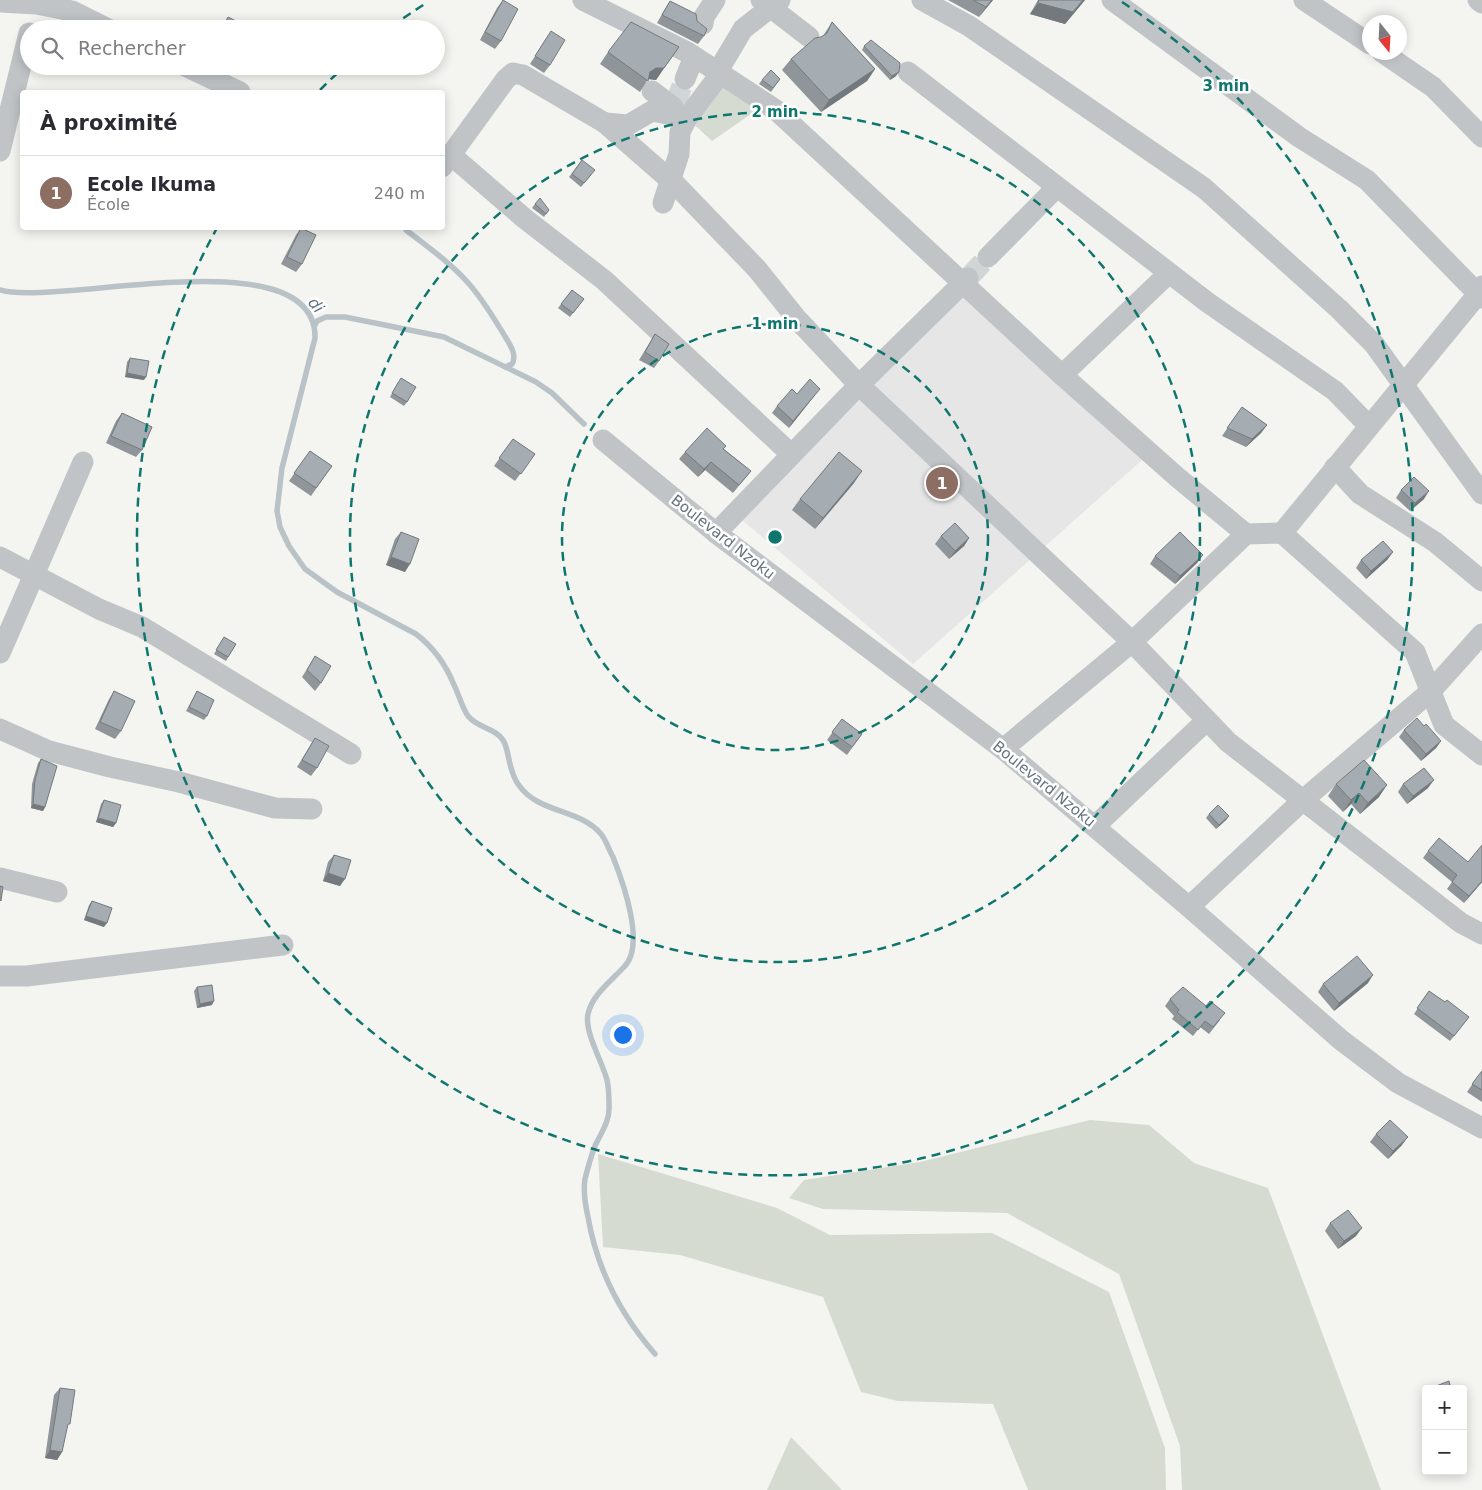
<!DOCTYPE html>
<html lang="fr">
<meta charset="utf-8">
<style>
:root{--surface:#fff;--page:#f7f7f7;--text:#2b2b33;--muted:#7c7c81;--line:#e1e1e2;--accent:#d6592f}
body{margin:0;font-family:"DejaVu Sans",sans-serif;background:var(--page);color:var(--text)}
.controls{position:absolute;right:15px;bottom:15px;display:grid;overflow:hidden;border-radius:5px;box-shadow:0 2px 12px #0003}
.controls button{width:45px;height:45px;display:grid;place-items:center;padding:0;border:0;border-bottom:1px solid var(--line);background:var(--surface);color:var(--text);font:25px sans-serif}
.compass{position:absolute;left:1362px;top:15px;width:45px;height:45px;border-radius:50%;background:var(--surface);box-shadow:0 2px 12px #0003;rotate:162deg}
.you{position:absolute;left:622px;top:1034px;width:18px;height:18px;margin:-12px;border:4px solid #fff;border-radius:50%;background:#1a73e8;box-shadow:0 0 0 8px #1a73e833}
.badge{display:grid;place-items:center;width:32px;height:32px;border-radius:50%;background:var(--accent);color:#fff;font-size:16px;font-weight:700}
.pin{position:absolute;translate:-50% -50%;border:2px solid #fff;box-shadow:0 1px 5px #0006}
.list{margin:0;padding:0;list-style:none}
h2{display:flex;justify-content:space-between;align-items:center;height:65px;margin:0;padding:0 20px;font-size:21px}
h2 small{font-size:16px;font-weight:400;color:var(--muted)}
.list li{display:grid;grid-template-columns:32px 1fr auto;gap:15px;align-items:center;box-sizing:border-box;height:75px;padding:0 20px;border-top:1px solid var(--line)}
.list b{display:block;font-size:19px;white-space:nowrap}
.list p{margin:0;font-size:16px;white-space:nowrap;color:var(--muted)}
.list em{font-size:16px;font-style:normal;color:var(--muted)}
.icon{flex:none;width:28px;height:28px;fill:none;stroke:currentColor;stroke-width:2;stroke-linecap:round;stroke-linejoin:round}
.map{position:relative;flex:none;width:1482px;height:1490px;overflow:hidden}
.search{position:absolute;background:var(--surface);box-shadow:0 2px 12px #0003;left:20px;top:20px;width:425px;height:55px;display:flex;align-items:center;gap:12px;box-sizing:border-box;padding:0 18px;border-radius:28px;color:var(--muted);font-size:19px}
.panel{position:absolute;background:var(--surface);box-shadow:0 2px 12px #0003;left:20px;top:90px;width:425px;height:140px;border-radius:5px}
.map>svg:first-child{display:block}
.built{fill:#e5e6e5}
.green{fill:#d6dbd2}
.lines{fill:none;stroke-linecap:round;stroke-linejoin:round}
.stream{stroke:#b8c2c7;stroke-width:5.5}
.minor-tunnel{stroke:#d0d5d5;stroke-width:21;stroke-dasharray:21 11;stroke-linecap:butt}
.minor{stroke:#c0c4c7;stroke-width:21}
.wall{fill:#8f9599}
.shaded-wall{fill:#74797d}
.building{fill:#a6adb2;stroke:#74797d}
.ring{fill:none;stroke:#0f766e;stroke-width:2.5;stroke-dasharray:9 6}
.labels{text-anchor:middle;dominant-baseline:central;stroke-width:5;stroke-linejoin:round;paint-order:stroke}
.street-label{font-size:15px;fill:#667480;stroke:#fff}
.water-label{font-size:16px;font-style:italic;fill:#61757d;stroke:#fff}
.centre{fill:#0f766e;stroke:#fff;stroke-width:2.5}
.ring-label{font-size:15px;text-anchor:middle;font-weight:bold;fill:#0f766e;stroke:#fff;stroke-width:5;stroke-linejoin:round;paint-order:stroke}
</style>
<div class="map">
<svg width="1482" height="1490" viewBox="0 0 1482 1490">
<rect width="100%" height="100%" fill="#f4f5f1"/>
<path class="built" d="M 966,284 L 1152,451 L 913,664 L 736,515 Z"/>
<g class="green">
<path d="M 721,73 L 764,105 L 712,141 L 687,118 Z"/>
<path d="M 1090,1120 L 1149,1125 L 1194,1163 L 1268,1188 L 1381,1490 L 1182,1490 L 1180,1446 L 1119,1274 L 1007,1213 L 823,1209 L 789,1198 L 804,1180 L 920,1162 Z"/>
<path d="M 598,1154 L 777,1208 L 830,1235 L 992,1233 L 1109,1292 L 1165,1448 L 1166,1490 L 1028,1490 L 993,1404 L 898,1401 L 861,1392 L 823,1297 L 680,1255 L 603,1247 Z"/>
<path d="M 791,1437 L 842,1490 L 767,1490 Z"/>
</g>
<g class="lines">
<g class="stream">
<path d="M 406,230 C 428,247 452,264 470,285 C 483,300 493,317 503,333 C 508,342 518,354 512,364 L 505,367"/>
<path d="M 0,290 C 56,307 317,236 315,338 L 282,468 L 277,511 L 280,527 L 289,546 L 305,569 L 337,592 L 416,634 C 433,647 446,665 454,685 C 459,695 462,707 468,716 C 478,729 499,728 505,744 C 510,758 509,771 518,784 C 538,814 579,808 601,834 C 606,840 609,850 613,857 C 623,882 646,946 624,967 C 611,981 592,995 588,1014 C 584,1032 603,1063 607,1080 C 609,1088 609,1098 609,1106 C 610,1121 601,1133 595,1146 C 591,1156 588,1167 585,1179 C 583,1192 585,1204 588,1217 C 597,1269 620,1314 655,1354"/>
<path d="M 315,325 L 317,321 L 326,317 L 345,317 L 444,337 L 536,382 L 552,393 L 584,424"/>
</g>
<g class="minor-tunnel">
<path d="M 674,106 L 685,79"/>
<path d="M 968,278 L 988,257"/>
</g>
<g class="minor">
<path d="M 583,0 L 689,53 L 776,110 L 1062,375 L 1177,477 L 1246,534 L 1282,533 L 1415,652 L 1444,725 L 1482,755"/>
<path d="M 761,0 L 809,37"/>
<path d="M 922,0 L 969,26 L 1204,188 L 1339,309 L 1374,344 L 1482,494"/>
<path d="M 1112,0 L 1299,137 L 1367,180 L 1482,298"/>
<path d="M 1304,0 L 1370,44"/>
<path d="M 1478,0 L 1482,3"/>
<path d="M 0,2 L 36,4 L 72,11 L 108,29"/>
<path d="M 703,24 L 704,17 L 715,0"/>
<path d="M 1382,52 L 1433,87 L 1482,137"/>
<path d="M 185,66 L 240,92"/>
<path d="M 718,71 L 743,29 L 780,0"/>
<path d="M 908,72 L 1207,302 L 1335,391 L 1369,426"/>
<path d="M 685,79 L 694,57"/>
<path d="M 652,91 L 673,107"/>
<path d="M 605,123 L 628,125 L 652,111 L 687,118"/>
<path d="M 0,151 L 29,33"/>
<path d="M 451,155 L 524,218 L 604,280 L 791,454"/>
<path d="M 442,167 L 506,79 L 513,73 L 523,75 L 605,123 L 677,186 L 757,269 L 797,319 L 859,385 L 1132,642 L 1228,742 L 1461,923 L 1482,934"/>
<path d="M 663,203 L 679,154 L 680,132 L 687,118 L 721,73"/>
<path d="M 988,257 L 1056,188"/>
<path d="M 1062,375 L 1169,273"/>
<path d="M 603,440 L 716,533 L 1003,749 L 1189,907 L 1341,1040 L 1398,1083 L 1482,1128"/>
<path d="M 1335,467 L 1360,494 L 1435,542 L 1482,581"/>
<path d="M 716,533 L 859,385 L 968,278"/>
<path d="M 1282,533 L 1478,294 L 1482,286"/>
<path d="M 0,557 L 99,609 L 142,627 L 351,754"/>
<path d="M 0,653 L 83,462"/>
<path d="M 0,729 L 49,751 L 110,767 L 179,782 L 275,808 L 312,809"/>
<path d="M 1003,749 L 1132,642 L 1246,534"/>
<path d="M 1095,826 L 1206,721"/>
<path d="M 0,878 L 57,892"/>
<path d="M 1189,907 L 1303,800 L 1431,691 L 1482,634"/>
<path d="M 0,976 L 27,976 L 283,945"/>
</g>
</g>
<g class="wall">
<path d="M 503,0 L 501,41 L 495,49 L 480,40 L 497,8 Z"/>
<path d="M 948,0 L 993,0 L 979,17 Z"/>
<path d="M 1038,0 L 1085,0 L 1065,24 L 1030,14 Z"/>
<path d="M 670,1 L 697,21 L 704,36 L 698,44 L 657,23 L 665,9 Z"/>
<path d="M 832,22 L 875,69 L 867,81 L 821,112 L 782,70 L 791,59 L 823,36 Z"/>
<path d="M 546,39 L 550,65 L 544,73 L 530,64 Z"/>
<path d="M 864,46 L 896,76 L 890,80 L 862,50 Z"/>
<path d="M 679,47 L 656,80 L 648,79 L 640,92 L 600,64 L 608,52 Z"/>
<path d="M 780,79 L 771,92 L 759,84 L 762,80 Z"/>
<path d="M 582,160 L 592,174 L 581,187 L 569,177 Z"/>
<path d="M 535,204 L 549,210 L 544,217 L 532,208 Z"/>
<path d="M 301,228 L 302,264 L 296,272 L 281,264 L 296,235 Z"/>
<path d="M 572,290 L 584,299 L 570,317 L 558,308 Z"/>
<path d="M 655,334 L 659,361 L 654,368 L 639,360 Z"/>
<path d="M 130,358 L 144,380 L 125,377 L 127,362 Z"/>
<path d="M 398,382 L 407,402 L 404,406 L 390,397 Z"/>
<path d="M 797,394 L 815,395 L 789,428 L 772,413 L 777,406 Z"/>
<path d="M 1242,407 L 1267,425 L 1261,433 L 1246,447 L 1222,436 Z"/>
<path d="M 122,413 L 142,450 L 136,457 L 106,443 L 116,421 Z"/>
<path d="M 513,439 L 535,454 L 515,481 L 494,466 Z"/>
<path d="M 724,449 L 751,471 L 733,493 L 705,470 L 698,477 L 679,459 L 685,452 Z"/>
<path d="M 310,451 L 332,466 L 311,496 L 289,481 Z"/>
<path d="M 854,483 L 815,529 L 792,510 L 800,499 Z"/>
<path d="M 1401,490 L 1424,499 L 1410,511 L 1396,498 Z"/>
<path d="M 401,532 L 405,572 L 386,565 L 395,539 Z"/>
<path d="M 941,536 L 969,538 L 964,546 L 949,559 L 935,544 Z"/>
<path d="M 1393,552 L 1387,560 L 1366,579 L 1356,568 L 1361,560 Z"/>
<path d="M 1203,555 L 1197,563 L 1175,584 L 1150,564 L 1155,556 Z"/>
<path d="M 222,641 L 236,644 L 226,661 L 214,654 Z"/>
<path d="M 315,656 L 321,683 L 315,691 L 302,677 Z"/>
<path d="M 114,691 L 121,731 L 115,739 L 95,729 L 109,699 Z"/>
<path d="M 197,691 L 207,716 L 204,720 L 186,711 Z"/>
<path d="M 842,719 L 862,734 L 847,755 L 827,740 Z"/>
<path d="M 1424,726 L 1441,741 L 1436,748 L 1421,761 L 1399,737 L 1404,730 Z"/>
<path d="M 315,738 L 317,768 L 311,776 L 297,767 Z"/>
<path d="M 41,759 L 45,807 L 43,811 L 31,808 L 32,784 L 38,763 Z"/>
<path d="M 1336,784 L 1379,797 L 1360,814 L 1351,804 L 1343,812 L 1328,796 Z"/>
<path d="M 1403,784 L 1428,788 L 1407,804 L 1398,792 Z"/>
<path d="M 104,800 L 116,823 L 113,827 L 96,822 L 101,804 Z"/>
<path d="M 1209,814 L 1229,816 L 1226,820 L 1216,829 L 1206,818 Z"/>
<path d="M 1428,851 L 1482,882 L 1464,903 L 1447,889 L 1452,882 L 1423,858 Z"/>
<path d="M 334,855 L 340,886 L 323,881 L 328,862 Z"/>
<path d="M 92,901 L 104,927 L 84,920 L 89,905 Z"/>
<path d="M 1368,983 L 1334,1011 L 1318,992 L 1323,984 Z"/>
<path d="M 197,987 L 212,1005 L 197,1008 L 194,991 Z"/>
<path d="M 1429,991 L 1445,1002 L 1469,1017 L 1450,1041 L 1414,1014 Z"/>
<path d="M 1170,999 L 1220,1020 L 1209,1034 L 1200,1027 L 1193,1036 L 1172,1019 L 1174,1016 L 1165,1006 Z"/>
<path d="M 1482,1071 L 1482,1102 L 1467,1092 L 1478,1076 Z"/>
<path d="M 1376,1134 L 1402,1145 L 1388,1159 L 1370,1142 Z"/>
<path d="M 1330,1223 L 1356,1236 L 1338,1249 L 1325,1231 Z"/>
<path d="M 60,1388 L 62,1452 L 57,1460 L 45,1458 L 54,1395 Z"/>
</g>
<g class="shaded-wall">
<path d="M 992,0 L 993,0 L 979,17 L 986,7 Z"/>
<path d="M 1085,0 L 1065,24 L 1030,14 L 1038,3 Z"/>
<path d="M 656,68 L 664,68 L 656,80 L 648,79 L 650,72 Z"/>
<path d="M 875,69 L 867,81 L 821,112 L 829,100 Z"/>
<path d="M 899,72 L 896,76 L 890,80 L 892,76 Z"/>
<path d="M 127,373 L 146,377 L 144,380 L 125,377 Z"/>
<path d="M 820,389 L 815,395 L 789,428 L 793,421 Z"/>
<path d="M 1267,425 L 1261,433 L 1246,447 L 1252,439 Z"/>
<path d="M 711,462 L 705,470 L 698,477 L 704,469 Z"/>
<path d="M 862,471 L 854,483 L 815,529 L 823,518 Z"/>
<path d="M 1429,491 L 1424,499 L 1410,511 L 1415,503 Z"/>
<path d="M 969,538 L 964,546 L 949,559 L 955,551 Z"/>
<path d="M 1393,552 L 1387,560 L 1366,579 L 1371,571 Z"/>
<path d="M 1203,555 L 1197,563 L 1175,584 L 1180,576 Z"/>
<path d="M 391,557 L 410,564 L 405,572 L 386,565 Z"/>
<path d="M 1441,741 L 1436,748 L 1421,761 L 1426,754 Z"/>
<path d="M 1434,780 L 1428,788 L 1407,804 L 1413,796 Z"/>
<path d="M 1387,785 L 1379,797 L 1360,814 L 1368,803 Z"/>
<path d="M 1359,793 L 1351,804 L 1343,812 L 1351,800 Z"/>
<path d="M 33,804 L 45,807 L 43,811 L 31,808 Z"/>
<path d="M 1229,816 L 1226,820 L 1216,829 L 1219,825 Z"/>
<path d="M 98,818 L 116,823 L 113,827 L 96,822 Z"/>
<path d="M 328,873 L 345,879 L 340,886 L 323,881 Z"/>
<path d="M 1482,881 L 1482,882 L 1464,903 L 1469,896 Z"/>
<path d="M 86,916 L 107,923 L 104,927 L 84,920 Z"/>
<path d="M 1373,975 L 1368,983 L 1334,1011 L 1339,1003 Z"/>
<path d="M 214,1001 L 212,1005 L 197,1008 L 200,1004 Z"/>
<path d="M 1408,1137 L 1402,1145 L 1388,1159 L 1393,1151 Z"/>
<path d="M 1362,1228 L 1356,1236 L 1338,1249 L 1344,1241 Z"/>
<path d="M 50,1450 L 62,1452 L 57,1460 L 45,1458 Z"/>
</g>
<g class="building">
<path d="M 503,0 L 518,9 L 501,41 L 485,32 Z"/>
<path d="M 973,0 L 992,0 L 986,7 Z"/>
<path d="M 1039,0 L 1083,0 L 1073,12 L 1038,3 Z"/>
<path d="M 670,1 L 696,14 L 697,21 L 707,29 L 704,36 L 662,15 Z"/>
<path d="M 228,17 L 240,23 L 237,29 L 222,29 Z"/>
<path d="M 631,22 L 679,47 L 664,68 L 656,68 L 650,72 L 648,81 L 608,52 Z"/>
<path d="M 832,22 L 875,69 L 829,100 L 791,59 L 815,38 L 821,37 L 827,33 Z"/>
<path d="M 551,31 L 565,40 L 550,65 L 535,56 Z"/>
<path d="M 871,40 L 900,63 L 899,72 L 892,76 L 864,46 Z"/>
<path d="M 771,70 L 780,79 L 773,88 L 762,80 Z"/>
<path d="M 582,160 L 595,170 L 584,183 L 572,174 Z"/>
<path d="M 540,198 L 549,210 L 546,214 L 535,204 Z"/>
<path d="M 301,228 L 316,235 L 302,264 L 287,257 Z"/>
<path d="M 572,290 L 584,299 L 573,313 L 561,304 Z"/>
<path d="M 655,334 L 669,344 L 659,361 L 645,352 Z"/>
<path d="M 130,358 L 149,361 L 146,377 L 127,373 Z"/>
<path d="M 401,378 L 416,387 L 407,402 L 392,393 Z"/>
<path d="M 810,379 L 820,389 L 793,421 L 777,406 L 792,389 L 797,394 Z"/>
<path d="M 1242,407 L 1267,425 L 1252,439 L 1227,428 Z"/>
<path d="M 122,413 L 152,427 L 142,450 L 111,436 Z"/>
<path d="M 707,428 L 726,446 L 723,449 L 751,471 L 739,485 L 711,462 L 704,469 L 685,452 Z"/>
<path d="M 513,439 L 535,454 L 521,474 L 499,458 Z"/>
<path d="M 310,451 L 332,466 L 316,488 L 294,473 Z"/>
<path d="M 839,452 L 862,471 L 823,518 L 800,499 Z"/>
<path d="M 1414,477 L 1429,491 L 1415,503 L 1401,490 Z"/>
<path d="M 955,523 L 969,538 L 955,551 L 941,536 Z"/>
<path d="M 401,532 L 419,539 L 410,564 L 391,557 Z"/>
<path d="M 1180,532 L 1203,555 L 1180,576 L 1155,556 Z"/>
<path d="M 1383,541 L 1393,552 L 1371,571 L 1361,560 Z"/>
<path d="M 224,637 L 236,644 L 228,657 L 216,650 Z"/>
<path d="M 315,656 L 331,666 L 321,683 L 307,670 Z"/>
<path d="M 114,691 L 135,701 L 121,731 L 100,722 Z"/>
<path d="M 197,691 L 214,700 L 207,716 L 189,707 Z"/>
<path d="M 1417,718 L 1424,726 L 1426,724 L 1441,741 L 1426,754 L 1404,730 Z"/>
<path d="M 842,719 L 862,734 L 852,747 L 832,732 Z"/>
<path d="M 315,738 L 329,746 L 317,768 L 302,760 Z"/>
<path d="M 41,759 L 57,766 L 45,807 L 33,804 L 35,780 Z"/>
<path d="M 1364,760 L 1387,785 L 1368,803 L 1359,793 L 1351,800 L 1336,784 Z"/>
<path d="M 1424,768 L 1434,780 L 1413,796 L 1403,784 Z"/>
<path d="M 104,800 L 121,805 L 116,823 L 98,818 Z"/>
<path d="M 1218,805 L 1229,816 L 1219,825 L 1209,814 Z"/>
<path d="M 1439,838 L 1468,862 L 1482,845 L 1482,881 L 1469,896 L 1452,882 L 1457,875 L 1428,851 Z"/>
<path d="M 334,855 L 351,860 L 345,879 L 328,873 Z"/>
<path d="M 0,886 L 3,887 L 1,901 L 0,900 Z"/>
<path d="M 92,901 L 112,908 L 107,923 L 86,916 Z"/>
<path d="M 1357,956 L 1373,975 L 1339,1003 L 1323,984 Z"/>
<path d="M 212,985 L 214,1001 L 200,1004 L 197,987 Z"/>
<path d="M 1183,987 L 1206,1006 L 1210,1001 L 1225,1013 L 1213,1027 L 1205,1021 L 1198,1030 L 1177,1012 L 1179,1010 L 1170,999 Z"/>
<path d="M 1429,991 L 1445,1002 L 1447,1000 L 1469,1017 L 1454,1036 L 1417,1008 Z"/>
<path d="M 1482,1071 L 1482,1090 L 1472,1084 L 1478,1076 Z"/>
<path d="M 1390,1120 L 1408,1137 L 1393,1151 L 1376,1134 Z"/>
<path d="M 1348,1210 L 1362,1228 L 1344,1241 L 1330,1223 Z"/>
<path d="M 1449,1381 L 1451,1389 L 1431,1389 L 1431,1388 Z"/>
<path d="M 60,1388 L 75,1390 L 70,1424 L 68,1424 L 62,1452 L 50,1450 Z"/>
</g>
<g class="ring">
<circle cx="775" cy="537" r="213"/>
<circle cx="775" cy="537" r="425"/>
<path d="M320 90A638 638 0 0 1 344 67M391 27A638 638 0 0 1 428 2M1122 2A638 638 0 1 1 217 228"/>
</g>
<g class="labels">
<g class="street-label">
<text transform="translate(723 537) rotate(38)">Boulevard Nzoku</text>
<text transform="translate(1044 784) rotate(39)">Boulevard Nzoku</text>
</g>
<g class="water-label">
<text transform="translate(316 305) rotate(51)">di</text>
</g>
</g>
<circle cx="775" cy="537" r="8" class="centre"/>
<g class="ring-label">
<text x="1226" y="91">3 min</text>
<text x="775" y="117">2 min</text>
<text x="775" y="329">1 min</text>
</g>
</svg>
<div class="controls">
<button>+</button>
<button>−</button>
</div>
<svg class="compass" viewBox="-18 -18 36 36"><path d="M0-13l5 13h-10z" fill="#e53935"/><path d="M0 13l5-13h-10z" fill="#7c7c81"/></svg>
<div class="you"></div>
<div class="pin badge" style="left:942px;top:483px;background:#8d6e63">1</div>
<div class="search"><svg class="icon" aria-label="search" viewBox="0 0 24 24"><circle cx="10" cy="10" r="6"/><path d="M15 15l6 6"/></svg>Rechercher</div>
<section class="panel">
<h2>À proximité<small></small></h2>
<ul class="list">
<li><span class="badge" style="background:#8d6e63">1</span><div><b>Ecole Ikuma</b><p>École</p></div><em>240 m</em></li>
</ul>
</section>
</div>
